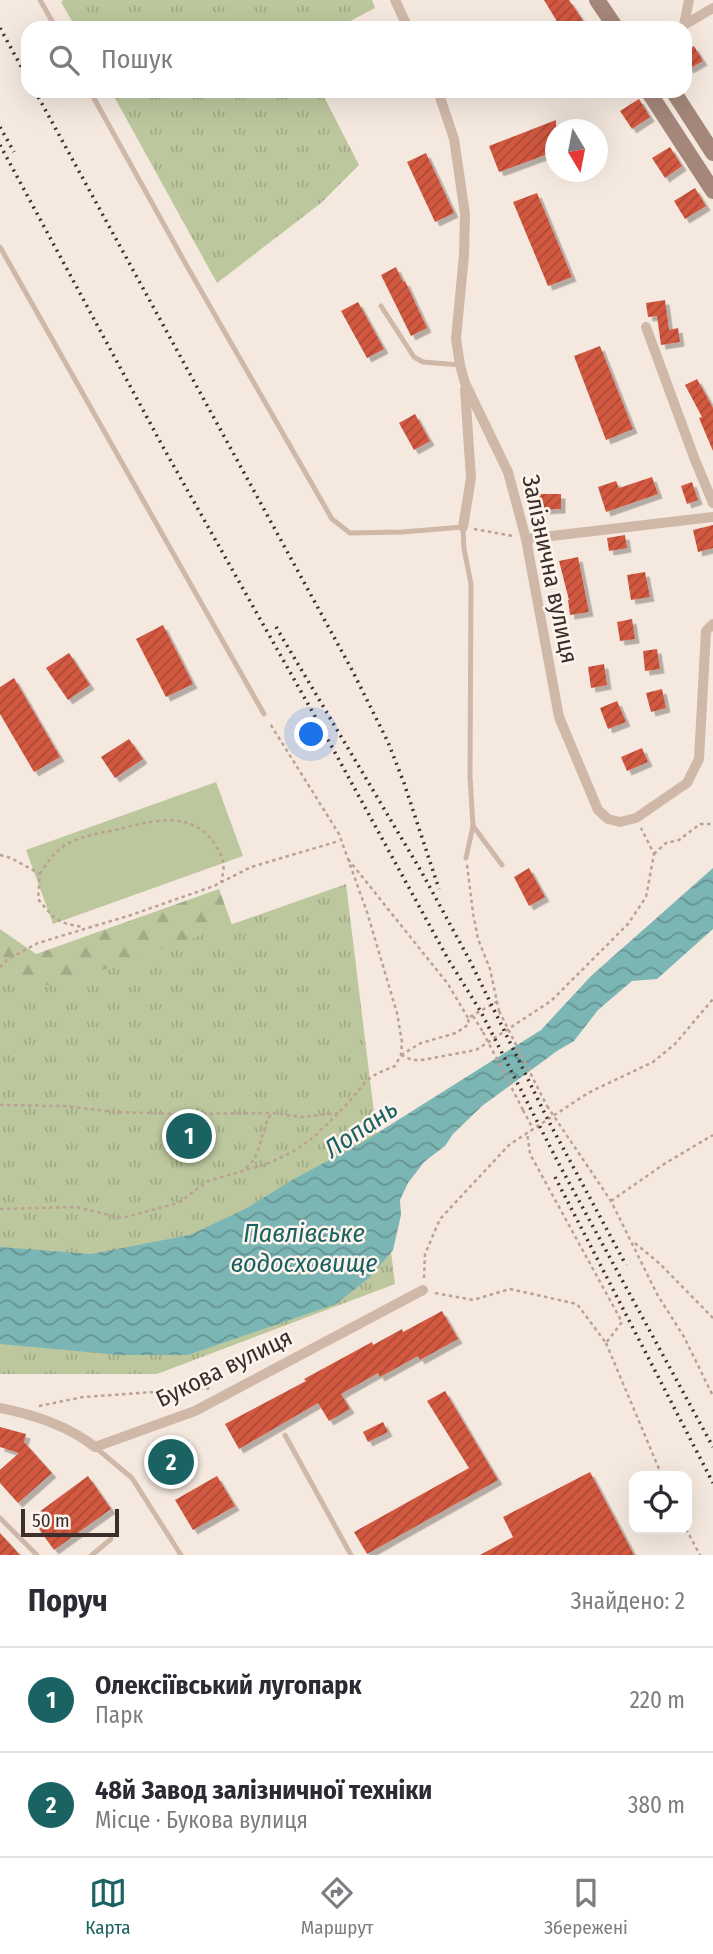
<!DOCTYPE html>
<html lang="uk">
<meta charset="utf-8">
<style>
:root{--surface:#fff;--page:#f7f7f7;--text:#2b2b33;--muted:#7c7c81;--line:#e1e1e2;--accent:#1a6362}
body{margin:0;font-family:"Fira Sans Condensed",sans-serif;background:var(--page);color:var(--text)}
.controls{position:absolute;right:21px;bottom:21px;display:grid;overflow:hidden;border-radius:14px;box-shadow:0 7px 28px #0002}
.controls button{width:63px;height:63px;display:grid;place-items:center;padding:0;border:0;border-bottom:2px solid var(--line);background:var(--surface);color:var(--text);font:35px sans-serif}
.compass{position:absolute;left:545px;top:119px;width:63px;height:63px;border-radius:50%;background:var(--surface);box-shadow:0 7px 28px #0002;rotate:170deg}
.scale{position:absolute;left:21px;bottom:18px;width:98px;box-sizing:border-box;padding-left:7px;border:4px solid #3c2e2a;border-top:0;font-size:19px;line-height:24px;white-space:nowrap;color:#3c2e2a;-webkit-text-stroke:5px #fcf4ed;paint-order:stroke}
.you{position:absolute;left:312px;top:735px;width:24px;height:24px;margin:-18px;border:5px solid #fff;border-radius:50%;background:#1a73e8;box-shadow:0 0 0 10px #1a73e833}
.badge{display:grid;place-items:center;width:46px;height:46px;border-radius:50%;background:var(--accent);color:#fff;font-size:23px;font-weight:700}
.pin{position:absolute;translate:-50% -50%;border:4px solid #fff;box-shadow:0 2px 7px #0006}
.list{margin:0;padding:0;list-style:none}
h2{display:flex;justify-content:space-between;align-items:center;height:91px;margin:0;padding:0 28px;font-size:30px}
h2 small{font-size:23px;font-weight:400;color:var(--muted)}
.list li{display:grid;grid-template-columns:46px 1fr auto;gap:21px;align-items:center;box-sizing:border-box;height:105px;padding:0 28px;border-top:2px solid var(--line)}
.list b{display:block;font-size:26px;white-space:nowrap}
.list p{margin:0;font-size:23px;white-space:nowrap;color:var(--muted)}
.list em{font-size:23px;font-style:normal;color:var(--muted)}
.icon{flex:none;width:38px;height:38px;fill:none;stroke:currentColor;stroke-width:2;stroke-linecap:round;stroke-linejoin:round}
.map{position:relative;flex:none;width:713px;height:1555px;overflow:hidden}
.search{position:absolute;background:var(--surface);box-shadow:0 7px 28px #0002;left:21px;right:21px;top:21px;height:77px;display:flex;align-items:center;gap:18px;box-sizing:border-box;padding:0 24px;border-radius:21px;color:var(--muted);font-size:26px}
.sheet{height:301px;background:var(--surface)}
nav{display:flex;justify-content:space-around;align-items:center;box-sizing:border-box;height:98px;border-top:2px solid var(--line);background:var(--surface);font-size:19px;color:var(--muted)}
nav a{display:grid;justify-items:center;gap:4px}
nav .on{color:var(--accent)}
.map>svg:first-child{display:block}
.grass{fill:#bcc79d}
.forest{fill:url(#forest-firs)}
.park{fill:url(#park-tufts)}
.water{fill:url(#water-waves)}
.building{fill:url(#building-hatch);filter:url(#shadow)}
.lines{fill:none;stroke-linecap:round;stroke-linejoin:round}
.path{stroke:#bca193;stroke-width:2.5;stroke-dasharray:3.5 3.5;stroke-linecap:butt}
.lane{stroke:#d0b8a9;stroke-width:5}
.street{stroke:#d0b8a9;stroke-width:10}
.secondary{stroke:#a4867a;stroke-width:16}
.rail{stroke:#3c2e2a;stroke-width:3.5;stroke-dasharray:2 5;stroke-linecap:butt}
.path-bridge{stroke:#bca193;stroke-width:2.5;stroke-dasharray:3.5 3.5;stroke-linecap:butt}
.labels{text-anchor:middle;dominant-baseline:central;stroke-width:5;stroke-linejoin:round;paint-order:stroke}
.street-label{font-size:24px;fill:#3c2e2a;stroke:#fcf4ed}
.water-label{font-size:26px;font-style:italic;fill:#1a6362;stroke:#fcf4ed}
</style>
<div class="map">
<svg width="713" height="1555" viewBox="0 0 713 1555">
<defs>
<pattern id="forest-firs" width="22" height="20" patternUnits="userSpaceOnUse" patternTransform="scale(1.75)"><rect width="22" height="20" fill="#bcc79d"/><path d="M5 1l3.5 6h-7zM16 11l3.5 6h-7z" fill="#a2ab87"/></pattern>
<pattern id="park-tufts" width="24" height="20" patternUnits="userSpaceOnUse" patternTransform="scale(1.75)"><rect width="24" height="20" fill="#bcc79d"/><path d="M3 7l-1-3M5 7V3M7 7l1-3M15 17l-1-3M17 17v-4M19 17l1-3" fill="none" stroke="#a2ab87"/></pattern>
<pattern id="water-waves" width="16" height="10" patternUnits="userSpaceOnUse" patternTransform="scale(1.75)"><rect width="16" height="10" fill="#7bb6b4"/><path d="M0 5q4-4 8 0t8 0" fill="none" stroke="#669493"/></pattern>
<pattern id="building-hatch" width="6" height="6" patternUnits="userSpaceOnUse" patternTransform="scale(1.75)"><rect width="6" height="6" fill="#d25840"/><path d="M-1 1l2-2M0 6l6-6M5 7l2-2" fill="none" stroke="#ac4936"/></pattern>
<filter id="shadow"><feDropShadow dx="4.5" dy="4.5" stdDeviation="0" flood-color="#0004"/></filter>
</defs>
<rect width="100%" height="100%" fill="#f5e9df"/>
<path class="grass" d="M 216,782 L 243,856 L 53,924 L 26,850 Z"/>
<path class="forest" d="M 219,889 L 259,999 L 0,1106 L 0,929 L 36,954 Z"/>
<g class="park">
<path d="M 63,0 L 372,0 L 375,8 L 337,28 L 76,28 L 61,2 Z"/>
<path d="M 111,91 L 321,91 L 359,165 L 321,203 L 217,283 Z"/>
<path d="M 346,884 L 395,1284 L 157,1374 L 0,1374 L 0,970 L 54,987 Z"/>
</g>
<path class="water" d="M 713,868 L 713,929 L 657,979 L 632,981 L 598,1010 L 574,1041 L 557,1051 L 482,1106 L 453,1134 L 445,1146 L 424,1162 L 408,1183 L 400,1200 L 401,1215 L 393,1250 L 369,1278 L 336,1304 L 188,1355 L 120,1355 L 0,1344 L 0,1247 L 91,1254 L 190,1235 L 247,1208 L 292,1180 L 363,1142 L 541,1030 L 591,976 Z"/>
<g class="building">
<path d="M 544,0 L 569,0 L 588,28 L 561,28 Z"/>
<path d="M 694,46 L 703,61 L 689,69 L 685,62 L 685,52 Z"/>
<path d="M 639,99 L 650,117 L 632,129 L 620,111 Z"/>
<path d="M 556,120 L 556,151 L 499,172 L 489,146 Z"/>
<path d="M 670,147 L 682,166 L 665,178 L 652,158 Z"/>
<path d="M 426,153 L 454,213 L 435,222 L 407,162 Z"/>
<path d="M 695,188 L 706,206 L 685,219 L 674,201 Z"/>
<path d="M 537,193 L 572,277 L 548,286 L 513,202 Z"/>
<path d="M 396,267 L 403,282 L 405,281 L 427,328 L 411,336 L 381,275 Z"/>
<path d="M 665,300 L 669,330 L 678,328 L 680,342 L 661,345 L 657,316 L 648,317 L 646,303 Z"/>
<path d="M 358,302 L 384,349 L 367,358 L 341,311 Z"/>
<path d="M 600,346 L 633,429 L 606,440 L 574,356 Z"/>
<path d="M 697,379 L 713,408 L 713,451 L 699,418 L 702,417 L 685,385 Z"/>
<path d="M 415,414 L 430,441 L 414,450 L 399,423 Z"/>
<path d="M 652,477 L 658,494 L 606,512 L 598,487 L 616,481 L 619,488 Z"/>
<path d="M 692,482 L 698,500 L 687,504 L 681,486 Z"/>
<path d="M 539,494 L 561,494 L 561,509 L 539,510 Z"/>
<path d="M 713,525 L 713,548 L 698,552 L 693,530 Z"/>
<path d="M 625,535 L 627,548 L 609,551 L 607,538 Z"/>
<path d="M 578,557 L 589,612 L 570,615 L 568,600 L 569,600 L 559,561 Z"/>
<path d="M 645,572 L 650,597 L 631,600 L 627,575 Z"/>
<path d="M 632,619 L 635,639 L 620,641 L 617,622 Z"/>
<path d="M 163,625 L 193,684 L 166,697 L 136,639 Z"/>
<path d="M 657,649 L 660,669 L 645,671 L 643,651 Z"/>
<path d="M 69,653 L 90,685 L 68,700 L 46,668 Z"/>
<path d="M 604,664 L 607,685 L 591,688 L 588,667 Z"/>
<path d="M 14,678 L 60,757 L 34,772 L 0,714 L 0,687 Z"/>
<path d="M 662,689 L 666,708 L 651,712 L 646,693 Z"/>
<path d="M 617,701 L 626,722 L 608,729 L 600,708 Z"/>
<path d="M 129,739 L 143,759 L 115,778 L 101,757 Z"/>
<path d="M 642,748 L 648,762 L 627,771 L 621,757 Z"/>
<path d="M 529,868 L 545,897 L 529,906 L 514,877 Z"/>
<path d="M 442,1311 L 458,1339 L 420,1360 L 418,1356 L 380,1377 L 378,1373 L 341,1394 L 350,1409 L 329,1421 L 318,1403 L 239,1449 L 225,1424 L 306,1381 L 304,1379 L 372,1342 L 373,1345 L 402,1329 L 403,1332 Z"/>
<path d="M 445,1391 L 498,1480 L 367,1554 L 354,1532 L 469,1468 L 427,1401 Z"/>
<path d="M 383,1422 L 388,1432 L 368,1442 L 363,1432 Z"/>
<path d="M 0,1427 L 26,1434 L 24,1442 L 52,1473 L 18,1503 L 0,1483 L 0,1470 L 19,1453 L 0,1447 Z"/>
<path d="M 187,1444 L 194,1456 L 155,1479 L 148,1467 Z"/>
<path d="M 590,1472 L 634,1555 L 480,1555 L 513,1537 L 503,1517 Z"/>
<path d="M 88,1476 L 111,1509 L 54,1550 L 31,1518 Z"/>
<path d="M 217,1476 L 235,1506 L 193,1530 L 175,1500 Z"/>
<path d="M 0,1533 L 20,1555 L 0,1555 Z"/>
</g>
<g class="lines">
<g class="path">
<path d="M 474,529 L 513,536"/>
<path d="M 654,854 L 666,843 L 679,840 L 700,824 L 713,824"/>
<path d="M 0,855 L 11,858 L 40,874 L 38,899 C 55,920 57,923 84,927"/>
<path d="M 348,859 L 448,984 L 468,1018"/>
<path d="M 467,865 L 473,913 L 478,939 L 490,969 L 499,1011"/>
<path d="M 40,874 C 48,861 58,847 73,841 C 86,835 101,833 115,830 C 151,821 193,808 216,846 C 225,861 225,865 221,882"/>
<path d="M 0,967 L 8,959 L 38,943 L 131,915 L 214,886 L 251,867 L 339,841"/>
<path d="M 473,1016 L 483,1032"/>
<path d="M 401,1055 L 412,1060 L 422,1060 L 476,1050 L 551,1001 L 628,924 L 646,897 L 654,854 L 641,828"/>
<path d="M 401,1055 L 421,1043 L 456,1033 L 469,1024 L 468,1018 L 498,1001"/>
<path d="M 0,1105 L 66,1106 L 113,1112 L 182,1114 L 272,1113 L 302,1117 L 338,1113"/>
<path d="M 547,1106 L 611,1201 L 657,1294 L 684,1337 L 713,1396"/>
<path d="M 523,1110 L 533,1129"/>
<path d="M 246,1168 C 265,1151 258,1132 272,1113"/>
<path d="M 611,1201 L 664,1164 L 713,1135"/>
<path d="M 0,1209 L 76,1207 L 122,1218 L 178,1203 L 208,1181 L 267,1164 L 294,1151 L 314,1137 L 348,1103 L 367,1080 L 378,1073 L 395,1066 L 401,1055 L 402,1042 L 397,1013 L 367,912 L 339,834 L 269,722"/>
<path d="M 635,1243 L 660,1264 L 713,1318"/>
<path d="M 424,1278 L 425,1254 L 440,1219 L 509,1145 L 588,1093 L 653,1062 L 675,1044 L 713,999"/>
<path d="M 435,1293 L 473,1300 L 510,1289 L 577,1304 L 606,1343 L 622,1322 L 530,1154 L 527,1132"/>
<path d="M 606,1343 L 662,1476"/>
<path d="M 39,1406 L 83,1397 L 213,1388"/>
<path d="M 686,1529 L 700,1555"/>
</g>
<g class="lane">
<path d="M 40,0 L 56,28"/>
<path d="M 90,91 L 188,268 L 332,519 L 350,533 L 402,532 L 463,527 L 464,549 L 471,584 L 470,776 L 473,826 L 466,858"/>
<path d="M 0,247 L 264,714"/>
<path d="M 381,306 L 414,357 L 423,362 L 460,365"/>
<path d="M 473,826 L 502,865"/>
<path d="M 285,1435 L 351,1555"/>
<path d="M 95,1447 L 132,1478 L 181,1555"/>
<path d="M 0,1518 L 37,1555"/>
<path d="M 92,1555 L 111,1539"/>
</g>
<g class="street">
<path d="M 395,0 L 408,28"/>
<path d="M 684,25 L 689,0"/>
<path d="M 679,28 L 713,8"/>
<path d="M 438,91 L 454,139 L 465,214 L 464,255 L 456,339 L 460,365 L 465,383 L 508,472 L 526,539 L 559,717 L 598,810 L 608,819 L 620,822 L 636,818 L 687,783 L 699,759 L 706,631 L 713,624"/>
<path d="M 646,327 L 695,460 L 713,503"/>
<path d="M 463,527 L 471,478 L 465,389"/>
<path d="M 526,539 L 713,517"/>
<path d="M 0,1408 C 34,1415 67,1425 95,1447 L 195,1411 L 423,1290"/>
</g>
<g class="secondary">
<path d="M 597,0 L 616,28"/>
<path d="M 648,91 L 713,191"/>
<path d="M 673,91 L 713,153"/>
</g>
<g class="rail">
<path d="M 0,28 L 28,79"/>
<path d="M 35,91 L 352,670 L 388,742 L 404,783 L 439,889"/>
<path d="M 0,127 L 14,152"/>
<path d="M 0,145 L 163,447 L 321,727 L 448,959 L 481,1012 L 560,1166 L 713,1447"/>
<path d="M 276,627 L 421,871 L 470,961 L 548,1120 L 626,1265"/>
<path d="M 555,1177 L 713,1483"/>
</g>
<g class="path-bridge">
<path d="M 499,1011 L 547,1106"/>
<path d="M 483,1032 L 523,1110"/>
</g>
</g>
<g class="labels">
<g class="street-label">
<text transform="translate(550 569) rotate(78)">Залізнична вулиця</text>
<text transform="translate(224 1368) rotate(-26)">Букова вулиця</text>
</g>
<g class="water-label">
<text transform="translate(361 1129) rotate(-34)">Лопань</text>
<text x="304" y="1233">Павлівське<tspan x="304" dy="30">водосховище</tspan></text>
</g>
</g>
</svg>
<div class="controls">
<button><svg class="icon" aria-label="locate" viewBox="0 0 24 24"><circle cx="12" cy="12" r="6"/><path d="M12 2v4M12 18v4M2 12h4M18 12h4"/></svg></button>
</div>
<svg class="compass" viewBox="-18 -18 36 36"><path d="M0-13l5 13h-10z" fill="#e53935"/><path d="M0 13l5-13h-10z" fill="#7c7c81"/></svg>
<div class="scale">50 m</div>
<div class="you"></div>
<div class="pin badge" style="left:189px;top:1136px">1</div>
<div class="pin badge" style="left:171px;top:1462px">2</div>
<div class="search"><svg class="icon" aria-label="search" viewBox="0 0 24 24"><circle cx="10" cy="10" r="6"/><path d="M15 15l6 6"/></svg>Пошук</div>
</div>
<section class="sheet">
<h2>Поруч<small>Знайдено: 2</small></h2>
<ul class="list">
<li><span class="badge">1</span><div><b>Олексіївський лугопарк</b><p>Парк</p></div><em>220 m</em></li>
<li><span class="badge">2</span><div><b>48й Завод залізничної техніки</b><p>Місце · Букова вулиця</p></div><em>380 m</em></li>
</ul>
</section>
<nav>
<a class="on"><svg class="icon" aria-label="map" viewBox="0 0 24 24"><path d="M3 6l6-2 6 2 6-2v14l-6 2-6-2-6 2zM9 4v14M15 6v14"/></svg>Карта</a>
<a><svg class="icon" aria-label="directions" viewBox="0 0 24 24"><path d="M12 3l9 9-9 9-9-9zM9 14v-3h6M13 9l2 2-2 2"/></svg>Маршрут</a>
<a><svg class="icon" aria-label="saved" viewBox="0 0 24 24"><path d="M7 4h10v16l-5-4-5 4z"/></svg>Збережені</a>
</nav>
